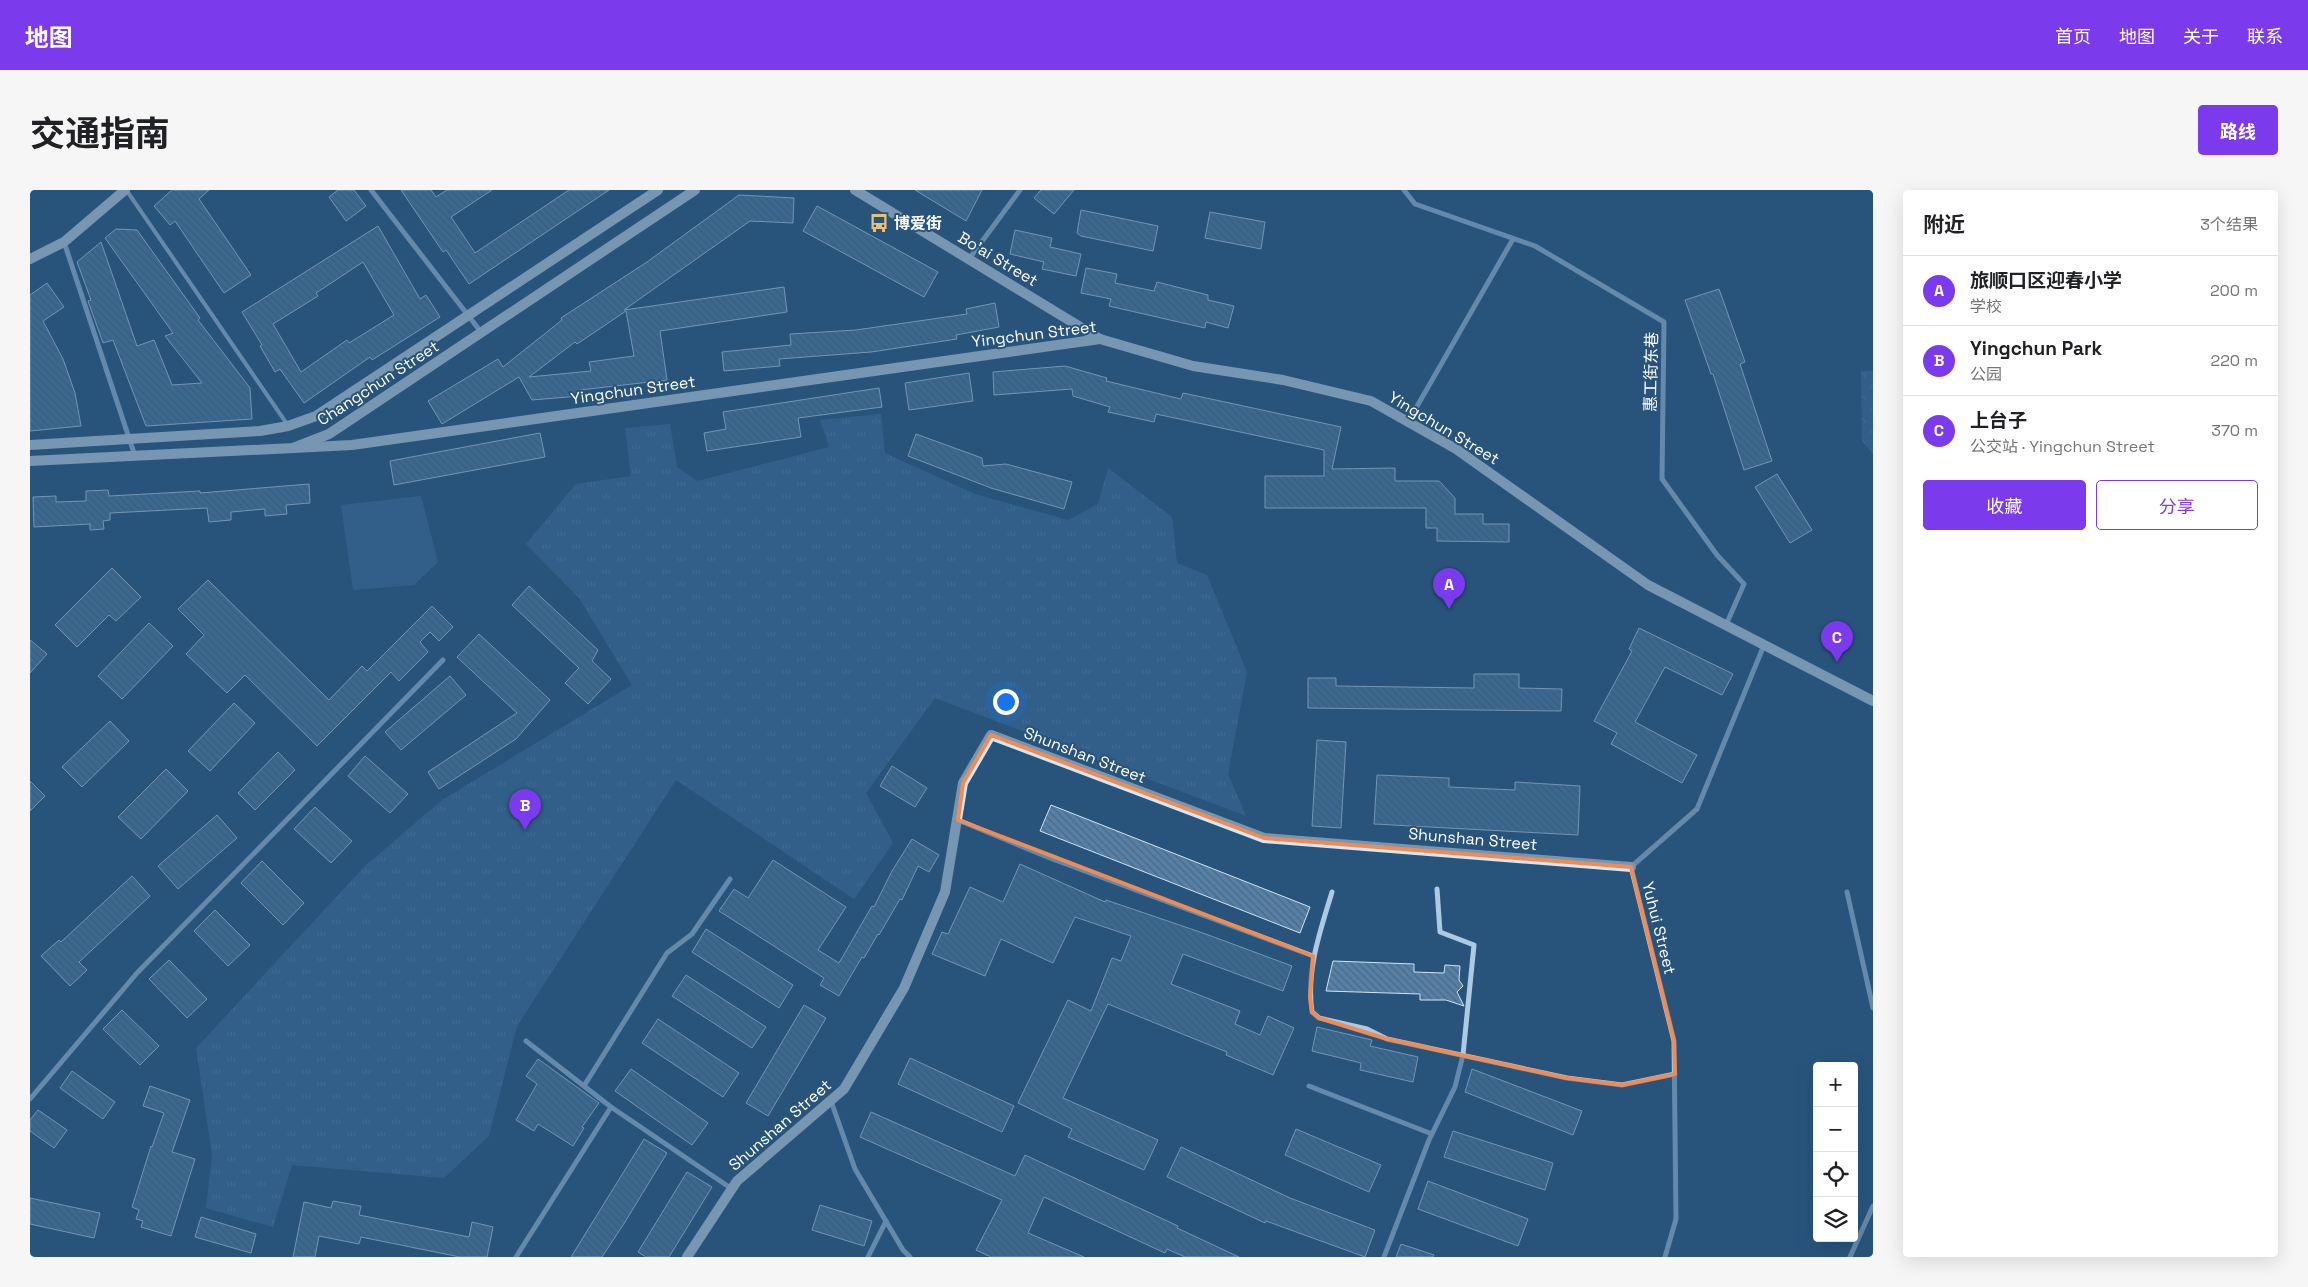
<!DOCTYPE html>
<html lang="zh">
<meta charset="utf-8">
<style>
:root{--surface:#fff;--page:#f6f6f6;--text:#202124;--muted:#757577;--line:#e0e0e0;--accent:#7c3aed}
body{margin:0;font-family:"Space Grotesk","Noto Sans SC",sans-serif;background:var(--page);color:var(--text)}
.controls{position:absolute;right:15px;bottom:15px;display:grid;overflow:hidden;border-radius:5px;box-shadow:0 5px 20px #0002}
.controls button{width:45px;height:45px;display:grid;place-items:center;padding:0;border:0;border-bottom:1px solid var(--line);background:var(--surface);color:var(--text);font:25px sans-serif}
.you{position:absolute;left:975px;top:511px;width:18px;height:18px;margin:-12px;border:4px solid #fff;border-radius:50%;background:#1a73e8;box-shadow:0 0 0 8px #1a73e833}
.badge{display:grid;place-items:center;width:32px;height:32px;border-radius:50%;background:var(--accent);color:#fff;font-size:16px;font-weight:700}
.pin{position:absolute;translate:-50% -41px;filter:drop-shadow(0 1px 2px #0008)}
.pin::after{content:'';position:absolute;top:26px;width:18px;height:15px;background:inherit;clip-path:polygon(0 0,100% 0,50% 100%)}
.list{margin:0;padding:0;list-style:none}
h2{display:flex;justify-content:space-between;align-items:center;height:65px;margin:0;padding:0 20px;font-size:21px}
h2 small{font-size:16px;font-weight:400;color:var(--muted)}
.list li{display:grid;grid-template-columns:32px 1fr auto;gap:15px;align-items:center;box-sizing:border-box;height:70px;padding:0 20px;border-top:1px solid var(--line)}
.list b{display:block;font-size:19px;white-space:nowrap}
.list p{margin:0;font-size:16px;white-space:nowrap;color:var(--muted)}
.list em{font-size:16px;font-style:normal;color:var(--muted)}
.actions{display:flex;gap:10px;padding:15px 20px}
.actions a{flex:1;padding:11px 0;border:1px solid var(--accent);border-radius:5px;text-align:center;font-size:18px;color:var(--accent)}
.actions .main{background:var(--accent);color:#fff}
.icon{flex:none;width:28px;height:28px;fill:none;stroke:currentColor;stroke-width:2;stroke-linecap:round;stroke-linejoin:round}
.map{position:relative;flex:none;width:1843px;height:1067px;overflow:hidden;border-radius:5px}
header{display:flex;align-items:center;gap:30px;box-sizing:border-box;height:70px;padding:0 25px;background:var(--accent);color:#fff}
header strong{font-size:24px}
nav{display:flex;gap:28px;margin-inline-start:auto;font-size:18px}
.intro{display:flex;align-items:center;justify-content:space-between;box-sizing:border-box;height:120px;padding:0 30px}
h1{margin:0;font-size:35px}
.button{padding:12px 22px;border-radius:5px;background:var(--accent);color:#fff;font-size:18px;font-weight:700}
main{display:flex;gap:30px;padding:0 30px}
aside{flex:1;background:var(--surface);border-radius:5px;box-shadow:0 5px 20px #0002}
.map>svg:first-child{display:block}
.green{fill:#3c6e99}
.forest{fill:url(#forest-crowns)}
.park{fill:url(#park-tufts)}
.building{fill:url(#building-back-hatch);stroke:#d0e3f4;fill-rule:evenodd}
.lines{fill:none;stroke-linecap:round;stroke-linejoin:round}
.lane{stroke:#adcae4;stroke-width:4}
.street{stroke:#adcae4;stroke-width:5}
.secondary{stroke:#d6e6f4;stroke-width:10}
.marked{fill:none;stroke:#ef8b55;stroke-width:4;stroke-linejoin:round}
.labels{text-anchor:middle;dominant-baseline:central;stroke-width:4;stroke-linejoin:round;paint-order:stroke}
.poi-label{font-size:16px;font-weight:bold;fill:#fff;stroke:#28547c;text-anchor:start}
.street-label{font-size:16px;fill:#fff;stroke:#28547c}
</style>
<header>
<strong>地图</strong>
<nav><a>首页</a><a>地图</a><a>关于</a><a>联系</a></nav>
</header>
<div class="intro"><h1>交通指南</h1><a class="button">路线</a></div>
<main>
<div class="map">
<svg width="1843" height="1067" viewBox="0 0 1843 1067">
<defs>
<pattern id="forest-crowns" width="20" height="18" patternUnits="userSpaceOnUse" patternTransform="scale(1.25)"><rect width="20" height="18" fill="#3c6e99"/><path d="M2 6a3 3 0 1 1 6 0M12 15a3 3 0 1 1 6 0" fill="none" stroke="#5984a8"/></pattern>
<pattern id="park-tufts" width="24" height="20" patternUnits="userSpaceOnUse" patternTransform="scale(1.25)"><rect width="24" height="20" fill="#3c6e99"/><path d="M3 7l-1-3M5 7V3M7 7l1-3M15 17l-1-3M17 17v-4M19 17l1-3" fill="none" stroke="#5984a8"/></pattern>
<pattern id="building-back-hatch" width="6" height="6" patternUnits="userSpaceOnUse" patternTransform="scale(1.25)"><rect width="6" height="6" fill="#5580a7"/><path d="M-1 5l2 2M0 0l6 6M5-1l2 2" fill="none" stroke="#51697e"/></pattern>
</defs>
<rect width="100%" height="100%" fill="#28547c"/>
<path class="green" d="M 391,306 L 408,372 L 384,395 L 323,400 L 311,315 Z"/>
<path class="forest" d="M 1831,181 L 1843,181 L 1843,264 L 1832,251 Z"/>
<path class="park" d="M 851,224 L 855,263 L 945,304 L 1038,330 L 1068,314 L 1078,278 L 1142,327 L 1147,373 L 1177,385 L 1217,482 L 1198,584 L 1216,626 L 905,508 L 836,603 L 863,653 L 824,709 L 646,590 L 487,836 L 459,946 L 414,988 L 262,975 L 243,1037 L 176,1018 L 182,965 L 166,858 L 335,676 L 412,610 L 602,495 L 549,408 L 496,354 L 546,294 L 601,286 L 595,238 L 640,234 L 647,277 L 668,291 L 799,257 L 790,230 Z"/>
<g class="building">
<path d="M 142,0 L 179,0 L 169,9 L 221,85 L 194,103 L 145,31 L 140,35 L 124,16 Z"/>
<path d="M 308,0 L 324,0 L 336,16 L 316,31 L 299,7 Z"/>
<path d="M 371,0 L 401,0 L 406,7 L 417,0 L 462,0 L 421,27 L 445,63 L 539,0 L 579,0 L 439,94 L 416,60 L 413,62 Z"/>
<path d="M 885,0 L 952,0 L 936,31 Z"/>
<path d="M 1011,0 L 1044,0 L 1024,24 L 1004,8 Z"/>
<path d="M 709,5 L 764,8 L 763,33 L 720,31 L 594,120 L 754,97 L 757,122 L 630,141 L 637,190 L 550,200 L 550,206 L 502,210 L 489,187 L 412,234 L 398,211 L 468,169 L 473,177 L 532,130 L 531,128 L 617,72 ZM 596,121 L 604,166 L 559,172 L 561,181 L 499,187 L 545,152 L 547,154 Z"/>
<path d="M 787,16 L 908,82 L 894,107 L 773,41 Z"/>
<path d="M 1051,20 L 1128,36 L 1123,61 L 1051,46 L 1047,43 Z"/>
<path d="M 1180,22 L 1235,32 L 1231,59 L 1175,48 Z"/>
<path d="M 348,36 L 390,109 L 396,105 L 410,127 L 342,170 L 340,167 L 274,213 L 250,179 L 245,182 L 230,156 L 232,155 L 212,122 ZM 333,72 L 364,125 L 319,153 L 317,150 L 271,182 L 243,134 L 288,106 L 286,103 Z"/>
<path d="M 86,39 L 107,40 L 170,128 L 168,130 L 220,198 L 222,229 L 116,236 L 83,150 L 73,153 L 58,111 L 61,110 L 47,72 L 71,52 L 107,156 L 124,150 L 142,195 L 172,193 L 135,146 L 143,143 L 75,48 Z"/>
<path d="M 985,40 L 1022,48 L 1020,57 L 1051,64 L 1046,86 L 1012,79 L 1014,72 L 980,64 Z"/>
<path d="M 1056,78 L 1087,84 L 1085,93 L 1124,101 L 1127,92 L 1178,105 L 1178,110 L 1204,116 L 1198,138 L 1176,132 L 1175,138 L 1079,116 L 1081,109 L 1051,103 Z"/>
<path d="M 17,93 L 34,117 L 13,131 L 33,169 L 45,203 L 51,236 L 0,241 L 0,105 Z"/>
<path d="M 1689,99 L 1715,172 L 1710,174 L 1742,271 L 1714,280 L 1683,184 L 1681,184 L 1655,110 Z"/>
<path d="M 965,113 L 969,137 L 926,145 L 927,149 L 841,162 L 749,169 L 750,176 L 694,181 L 692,162 L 761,155 L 760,144 L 826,140 L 937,124 L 936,119 Z"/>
<path d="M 1035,176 L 1077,188 L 1076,191 L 1151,209 L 1153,203 L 1311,237 L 1302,279 L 1365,278 L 1365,291 L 1409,291 L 1425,308 L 1425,324 L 1453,324 L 1453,334 L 1479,334 L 1479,352 L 1407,351 L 1407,338 L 1396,338 L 1396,318 L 1235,318 L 1235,286 L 1294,286 L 1294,260 L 1126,224 L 1124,232 L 1078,222 L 1080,217 L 1043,206 L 1042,199 L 964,205 L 963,182 Z"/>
<path d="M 939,183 L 943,211 L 879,220 L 875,193 Z"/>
<path d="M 849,198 L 852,217 L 768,228 L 771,247 L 677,261 L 674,243 L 696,239 L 693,222 Z"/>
<path d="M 510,243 L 515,267 L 364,295 L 360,271 Z"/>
<path d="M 886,244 L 952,268 L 953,276 L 976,274 L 1042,292 L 1034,319 L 961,298 L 878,266 Z"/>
<path d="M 1747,284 L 1782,340 L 1760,353 L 1725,297 Z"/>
<path d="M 279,294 L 280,313 L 256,315 L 257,324 L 235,326 L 235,319 L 201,322 L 201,330 L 179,332 L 177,318 L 80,323 L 80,330 L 73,331 L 74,339 L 60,340 L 60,334 L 4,337 L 3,307 L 26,306 L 26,312 L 56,311 L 56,301 L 78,300 L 79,306 L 170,301 L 170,303 Z"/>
<path d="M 82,378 L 111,407 L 86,431 L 79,425 L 47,457 L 25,435 Z"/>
<path d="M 178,390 L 299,510 L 332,476 L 337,481 L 402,416 L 423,437 L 409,451 L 400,442 L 390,452 L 398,462 L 369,491 L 361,482 L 287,556 L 215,485 L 197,503 L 156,464 L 174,445 L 148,419 Z"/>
<path d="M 499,396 L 568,460 L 562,471 L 581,489 L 558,514 L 535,493 L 549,478 L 482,415 Z"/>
<path d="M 119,433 L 143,456 L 92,509 L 68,486 Z"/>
<path d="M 1609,438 L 1703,484 L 1692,505 L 1635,477 L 1605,532 L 1667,565 L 1652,593 L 1581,554 L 1587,543 L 1564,531 L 1602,461 L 1599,459 Z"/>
<path d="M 449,444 L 520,510 L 486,549 L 409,599 L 398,582 L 487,523 L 427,467 Z"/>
<path d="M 0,450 L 17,464 L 0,483 Z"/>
<path d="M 1444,484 L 1489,484 L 1489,498 L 1532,499 L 1531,521 L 1278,518 L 1278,488 L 1306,488 L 1306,496 L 1444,498 Z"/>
<path d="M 420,486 L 436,505 L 371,560 L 355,542 Z"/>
<path d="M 204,513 L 225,533 L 180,581 L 158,561 Z"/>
<path d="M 80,531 L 99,551 L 52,597 L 32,577 Z"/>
<path d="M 1287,550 L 1316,552 L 1311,638 L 1282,636 Z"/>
<path d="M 248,562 L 265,580 L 225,620 L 208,603 Z"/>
<path d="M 335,566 L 378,604 L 360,623 L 318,586 Z"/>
<path d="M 862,576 L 897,598 L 885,617 L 850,596 Z"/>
<path d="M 136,579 L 158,601 L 111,649 L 88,627 Z"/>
<path d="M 1347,585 L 1419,588 L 1419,597 L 1485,600 L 1485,592 L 1550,596 L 1548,645 L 1344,634 Z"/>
<path d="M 0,591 L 15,606 L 0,621 Z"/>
<path d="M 1021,615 L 1280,717 L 1270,743 L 1010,641 Z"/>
<path d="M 285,617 L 322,651 L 301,673 L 264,639 Z"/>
<path d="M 187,625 L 207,648 L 148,699 L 128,676 Z"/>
<path d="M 882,649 L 909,665 L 899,682 L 888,676 L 872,710 L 870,709 L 849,745 L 848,744 L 834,768 L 832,767 L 809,806 L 790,795 L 794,788 L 689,721 L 704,699 L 718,708 L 743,670 L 816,717 L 788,760 L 809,773 L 842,716 L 844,717 L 862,681 Z"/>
<path d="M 232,671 L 274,713 L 253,735 L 211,693 Z"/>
<path d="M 990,674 L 1075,712 L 1076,710 L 1173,743 L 1262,776 L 1253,801 L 1153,764 L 1141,794 L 1210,821 L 1205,834 L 1230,845 L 1238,826 L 1264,838 L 1243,885 L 1196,865 L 1197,862 L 1078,814 L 1033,908 L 1128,950 L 1114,980 L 1038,947 L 1042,939 L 988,913 L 1038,810 L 1061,821 L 1082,768 L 1091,771 L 1101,746 L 1045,727 L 1023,773 L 971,749 L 955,786 L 902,764 L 912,742 L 918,744 L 940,697 L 973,712 Z"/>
<path d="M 102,686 L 120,706 L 49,772 L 57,780 L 40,796 L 11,766 L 29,750 L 31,752 Z"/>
<path d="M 185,720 L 220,755 L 198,776 L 164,741 Z"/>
<path d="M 676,739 L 763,795 L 749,818 L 662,762 Z"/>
<path d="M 139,770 L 177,809 L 157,828 L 119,789 Z"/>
<path d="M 1303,771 L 1384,774 L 1384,782 L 1414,783 L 1415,775 L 1430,776 L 1429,790 L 1433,796 L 1427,802 L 1434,816 L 1416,810 L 1390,810 L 1390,804 L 1296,801 Z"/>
<path d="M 656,785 L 736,837 L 722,858 L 642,806 Z"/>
<path d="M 774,815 L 796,828 L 738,926 L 716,913 Z"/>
<path d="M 92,820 L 129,856 L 110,875 L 73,839 Z"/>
<path d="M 628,829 L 709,883 L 693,907 L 612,853 Z"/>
<path d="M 1287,837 L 1342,850 L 1340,856 L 1388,867 L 1383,892 L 1330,880 L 1331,873 L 1282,861 Z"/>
<path d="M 880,868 L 984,916 L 972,942 L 868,894 Z"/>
<path d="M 508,869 L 569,913 L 552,937 L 554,938 L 543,956 L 508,934 L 504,941 L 486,930 L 507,894 L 496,886 Z"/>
<path d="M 601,879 L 678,933 L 662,955 L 585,901 Z"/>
<path d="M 1442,879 L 1552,921 L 1543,945 L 1435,902 Z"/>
<path d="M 42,881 L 85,912 L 73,929 L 30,898 Z"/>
<path d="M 120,896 L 160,910 L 142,962 L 165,969 L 141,1046 L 111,1037 L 113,1031 L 106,1029 L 109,1020 L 102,1017 L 121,956 L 122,957 L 134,923 L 113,916 Z"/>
<path d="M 8,920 L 37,940 L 24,958 L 0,941 L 0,930 Z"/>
<path d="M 841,922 L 985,986 L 995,965 L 1148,1036 L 1147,1038 L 1209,1067 L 1155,1067 L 1137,1059 L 1135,1063 L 1014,1007 L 998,1043 L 1054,1067 L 961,1067 L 946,1060 L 972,1010 L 830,947 Z"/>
<path d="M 1266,939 L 1351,975 L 1339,1002 L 1255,965 Z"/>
<path d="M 1423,941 L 1523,973 L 1515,1000 L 1414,967 Z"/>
<path d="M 614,949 L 637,963 L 595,1032 L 572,1067 L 541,1067 Z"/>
<path d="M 1151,957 L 1260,1008 L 1345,1040 L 1335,1067 L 1236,1031 L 1235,1033 L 1137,987 Z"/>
<path d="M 657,982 L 682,997 L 639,1067 L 616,1067 L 608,1062 Z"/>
<path d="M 1398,991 L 1498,1029 L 1488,1056 L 1388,1019 Z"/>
<path d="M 0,1008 L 70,1023 L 64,1048 L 0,1034 Z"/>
<path d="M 303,1011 L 331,1016 L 329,1025 L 439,1047 L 442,1032 L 463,1037 L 457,1067 L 430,1067 L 331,1047 L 329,1054 L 289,1046 L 285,1067 L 263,1067 L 274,1012 L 301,1018 Z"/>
<path d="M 790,1015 L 842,1031 L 834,1056 L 782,1040 Z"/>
<path d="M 171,1027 L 226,1044 L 221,1063 L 165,1047 Z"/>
<path d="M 1371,1054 L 1404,1065 L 1403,1067 L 1366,1067 Z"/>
</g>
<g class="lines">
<path class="lane" d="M 97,1 L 257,234"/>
<g class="street">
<path d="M 341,0 L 451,142"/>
<path d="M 1374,0 L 1385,14 L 1505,56 L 1634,132 L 1632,289 L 1687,365 L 1714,394 L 1696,435"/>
<path d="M 34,52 L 105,266"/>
<path d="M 939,69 L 990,0"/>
<path d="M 1378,232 L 1483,49"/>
<path d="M 928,630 L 1020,668 L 1283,766"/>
<path d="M 1302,702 C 1290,742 1276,780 1282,822 L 1289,828 L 1337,839 L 1357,849 L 1537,888 L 1592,895 L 1645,884"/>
<path d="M 1817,702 L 1843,818"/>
<path d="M 496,851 L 581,917 L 702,999"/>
<path d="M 554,896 L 637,763 L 662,744 L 700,689"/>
<path d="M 1279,896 L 1402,944"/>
<path d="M 0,909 L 107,783 L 413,470"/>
<path d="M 801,911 L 825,979 L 873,1060 L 880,1067"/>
<path d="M 486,1067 L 581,917"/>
<path d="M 838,1067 L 856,1031"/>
<path d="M 1354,1067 L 1399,950 L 1425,897 L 1433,865 L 1444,755 L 1410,742 L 1407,699"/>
<path d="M 1635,1067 L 1646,1029 L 1644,851 L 1601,677 L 1667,619 L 1734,455"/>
<path d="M 1820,1067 L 1843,1016"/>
</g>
<g class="secondary">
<path d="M 825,0 L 1070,149"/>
<path d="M 0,69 L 34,52 L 95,0"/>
<path d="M 0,255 L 230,241 L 258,236 L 286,226 L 628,0"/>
<path d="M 263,258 L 322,255 L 1070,149 L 1163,176 L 1253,190 L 1341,211 L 1426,259 L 1618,395 L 1843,511"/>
<path d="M 0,271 L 263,258 L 299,244 L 665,0"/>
<path d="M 657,1067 L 707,991 L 814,899 L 874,798 L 915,702 L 933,593 L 961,545 L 1234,648 L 1601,677"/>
</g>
</g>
<path d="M0 0H1843V1067H0ZM 961,545 L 1234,648 L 1601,677 L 1644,851 L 1645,884 L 1592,895 L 1537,888 L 1357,849 L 1289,828 L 1282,822 L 1280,807 L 1283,766 L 928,630 L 933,593 Z" fill="#28547c" fill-opacity=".55" fill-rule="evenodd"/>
<path class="marked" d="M 961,545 L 1234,648 L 1601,677 L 1644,851 L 1645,884 L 1592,895 L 1537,888 L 1357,849 L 1289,828 L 1282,822 L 1280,807 L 1283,766 L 928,630 L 933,593 Z"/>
<defs>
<g id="bus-bare" transform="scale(1.5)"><path d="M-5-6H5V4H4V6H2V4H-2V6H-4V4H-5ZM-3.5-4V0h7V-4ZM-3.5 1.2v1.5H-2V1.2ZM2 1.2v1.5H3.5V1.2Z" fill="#ebbf74" stroke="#28547c" stroke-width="2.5" paint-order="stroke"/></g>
</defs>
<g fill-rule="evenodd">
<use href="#bus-bare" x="849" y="33"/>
</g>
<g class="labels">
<g class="poi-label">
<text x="864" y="33">博爱街</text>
</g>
<g class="street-label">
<text transform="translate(968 69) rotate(31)">Bo'ai Street</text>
<text transform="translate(1004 144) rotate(-7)">Yingchun Street</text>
<text transform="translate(1621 182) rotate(-89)">惠工街东巷</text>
<text transform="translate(348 193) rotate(-33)">Changchun Street</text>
<text transform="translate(603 200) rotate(-8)">Yingchun Street</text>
<text transform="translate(1414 238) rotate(31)">Yingchun Street</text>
<text transform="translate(1055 565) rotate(21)">Shunshan Street</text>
<text transform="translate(1443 649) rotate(5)">Shunshan Street</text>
<text transform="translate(1629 738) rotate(76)">Yuhui Street</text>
<text transform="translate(750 935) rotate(-41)">Shunshan Street</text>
</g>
</g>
</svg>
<div class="controls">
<button>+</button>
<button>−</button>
<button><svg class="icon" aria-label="locate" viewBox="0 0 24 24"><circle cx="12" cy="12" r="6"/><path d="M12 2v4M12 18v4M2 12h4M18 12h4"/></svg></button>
<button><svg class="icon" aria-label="layers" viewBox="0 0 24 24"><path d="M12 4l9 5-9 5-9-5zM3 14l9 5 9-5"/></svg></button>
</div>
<div class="you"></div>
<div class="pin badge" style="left:1419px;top:419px">A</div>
<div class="pin badge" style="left:495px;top:640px">B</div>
<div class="pin badge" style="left:1807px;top:472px">C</div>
</div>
<aside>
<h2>附近<small>3个结果</small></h2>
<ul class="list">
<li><span class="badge">A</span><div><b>旅顺口区迎春小学</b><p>学校</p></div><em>200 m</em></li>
<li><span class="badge">B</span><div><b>Yingchun Park</b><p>公园</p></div><em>220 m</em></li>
<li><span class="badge">C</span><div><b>上台子</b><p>公交站 · Yingchun Street</p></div><em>370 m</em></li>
</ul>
<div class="actions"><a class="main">收藏</a><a>分享</a></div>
</aside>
</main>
